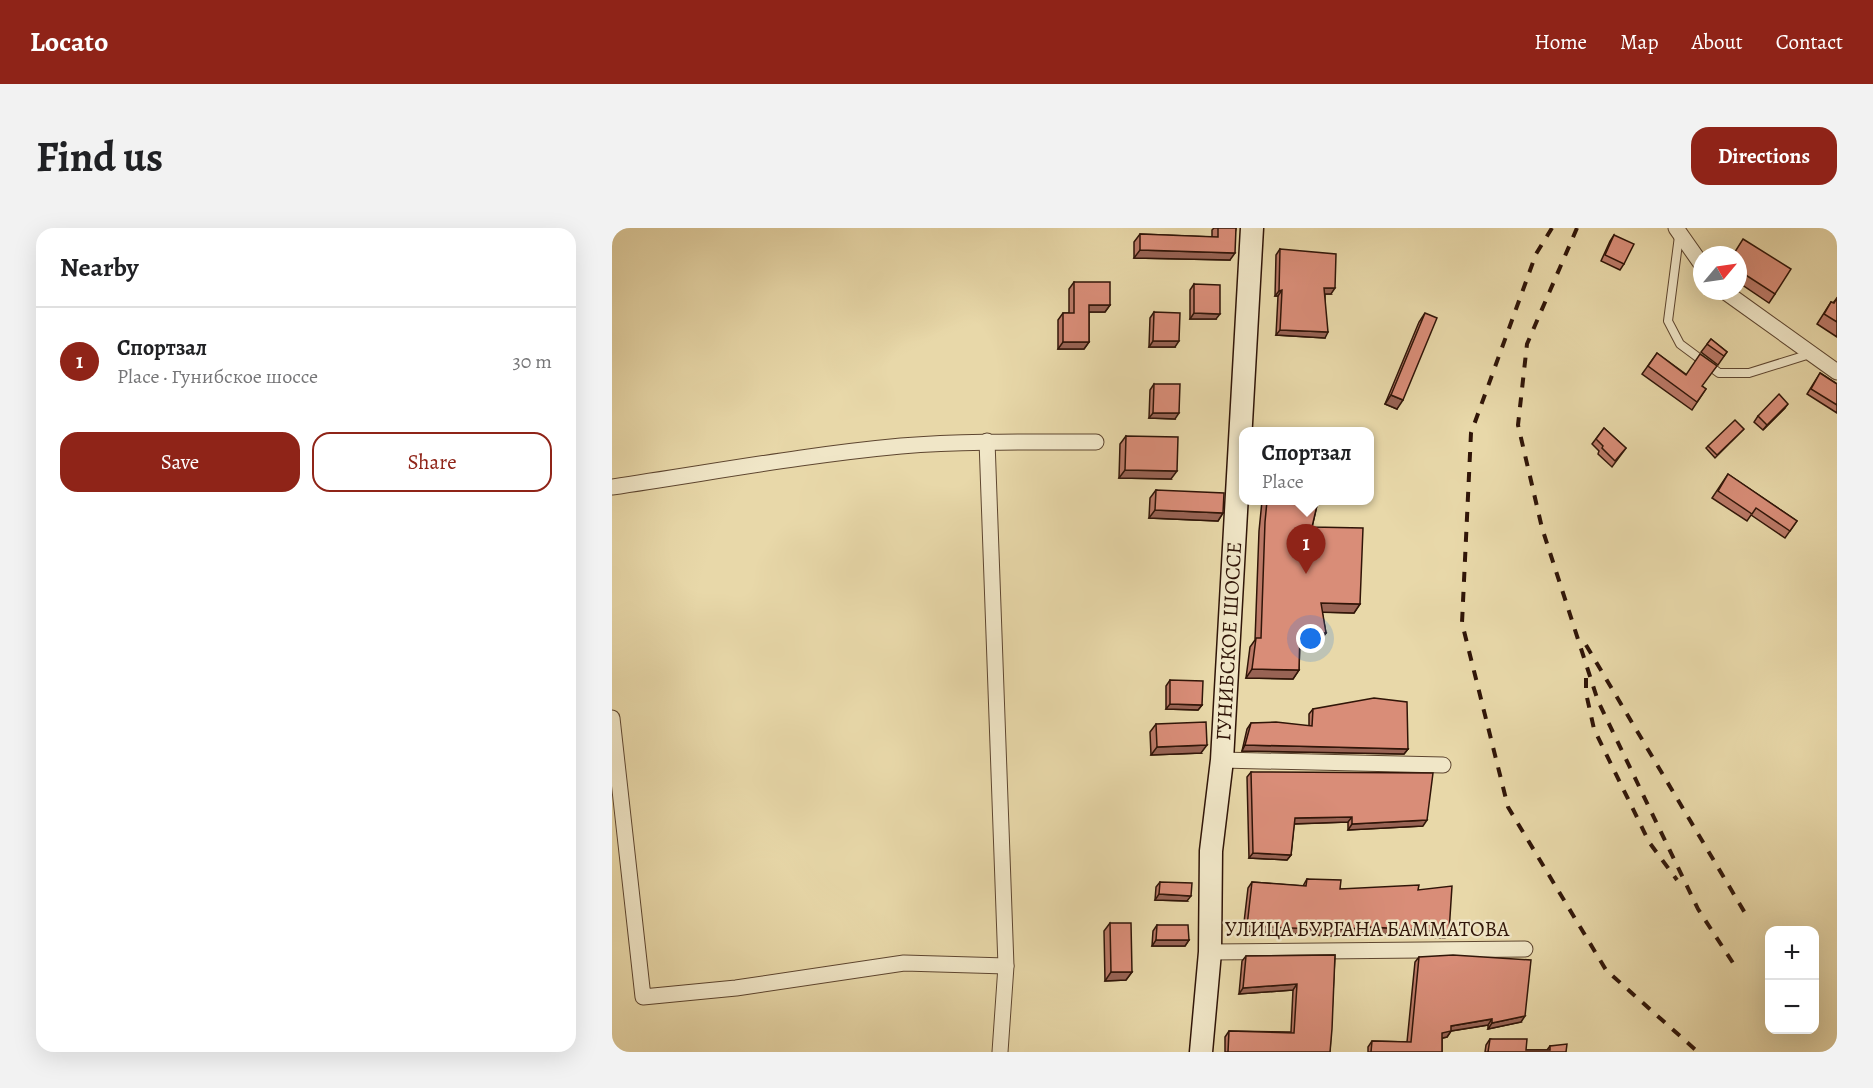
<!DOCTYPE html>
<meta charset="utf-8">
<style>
:root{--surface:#fff;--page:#f2f2f2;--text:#202124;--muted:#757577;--line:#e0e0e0;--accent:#8f2418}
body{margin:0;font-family:Alegreya,serif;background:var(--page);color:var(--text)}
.controls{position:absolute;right:18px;bottom:18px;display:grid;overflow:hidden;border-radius:12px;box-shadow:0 6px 24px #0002}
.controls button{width:54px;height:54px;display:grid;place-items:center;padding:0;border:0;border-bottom:2px solid var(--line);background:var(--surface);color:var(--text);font:30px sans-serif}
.compass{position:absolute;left:1081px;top:18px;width:54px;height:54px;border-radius:50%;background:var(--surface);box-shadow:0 6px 24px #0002;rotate:61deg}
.you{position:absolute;left:699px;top:411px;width:21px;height:21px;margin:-15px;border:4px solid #fff;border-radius:50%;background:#1a73e8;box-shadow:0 0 0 9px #1a73e833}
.badge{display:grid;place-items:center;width:39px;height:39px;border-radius:50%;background:var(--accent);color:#fff;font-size:20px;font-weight:700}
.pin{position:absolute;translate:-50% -50px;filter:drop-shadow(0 2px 3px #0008)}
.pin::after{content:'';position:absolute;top:32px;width:21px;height:18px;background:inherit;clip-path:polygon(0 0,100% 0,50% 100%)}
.popup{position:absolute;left:627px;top:199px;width:135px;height:78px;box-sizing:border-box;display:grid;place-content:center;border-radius:12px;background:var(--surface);filter:drop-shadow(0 2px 4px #0005);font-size:20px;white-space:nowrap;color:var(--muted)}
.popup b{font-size:22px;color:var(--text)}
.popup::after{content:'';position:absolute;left:50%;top:100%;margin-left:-12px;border:12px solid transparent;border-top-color:var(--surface)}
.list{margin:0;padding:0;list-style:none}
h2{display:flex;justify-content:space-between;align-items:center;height:78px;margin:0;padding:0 24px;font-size:26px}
h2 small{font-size:20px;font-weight:400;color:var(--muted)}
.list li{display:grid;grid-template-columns:39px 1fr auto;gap:18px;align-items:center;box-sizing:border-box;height:108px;padding:0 24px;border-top:2px solid var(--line)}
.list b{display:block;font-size:22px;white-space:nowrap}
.list p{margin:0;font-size:20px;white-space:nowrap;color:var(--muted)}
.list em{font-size:20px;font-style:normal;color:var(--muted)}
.actions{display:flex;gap:12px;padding:18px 24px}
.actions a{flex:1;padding:14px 0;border:2px solid var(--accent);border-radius:18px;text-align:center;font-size:21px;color:var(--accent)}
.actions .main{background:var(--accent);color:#fff}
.map{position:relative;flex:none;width:1225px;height:824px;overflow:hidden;border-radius:18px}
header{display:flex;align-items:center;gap:36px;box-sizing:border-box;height:84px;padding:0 30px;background:var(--accent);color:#fff}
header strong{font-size:28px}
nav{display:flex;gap:33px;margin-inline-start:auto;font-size:21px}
.intro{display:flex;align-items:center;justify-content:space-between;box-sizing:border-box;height:144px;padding:0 36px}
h1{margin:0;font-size:42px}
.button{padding:15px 27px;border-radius:18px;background:var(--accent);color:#fff;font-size:21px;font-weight:700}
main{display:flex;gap:36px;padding:0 36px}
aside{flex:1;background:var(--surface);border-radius:18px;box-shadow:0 6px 24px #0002}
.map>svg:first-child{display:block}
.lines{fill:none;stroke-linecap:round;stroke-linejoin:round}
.service-casing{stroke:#5e4630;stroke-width:10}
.minor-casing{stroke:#5e4630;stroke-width:17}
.secondary-casing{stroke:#301508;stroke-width:25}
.service{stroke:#f0e6c7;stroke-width:8}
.minor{stroke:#f0e6c7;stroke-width:15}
.secondary{stroke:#f0e6c7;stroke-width:22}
.rail{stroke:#301508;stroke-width:4;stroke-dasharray:10 10;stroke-linecap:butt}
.wall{fill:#bb7967;stroke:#301508;stroke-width:1.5}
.shaded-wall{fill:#986354;stroke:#301508;stroke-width:1.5}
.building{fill:#d98d78;stroke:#301508;stroke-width:1.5}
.labels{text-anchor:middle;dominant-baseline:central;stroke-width:5;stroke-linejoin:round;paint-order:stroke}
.street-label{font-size:21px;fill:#301508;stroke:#f0e6c7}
</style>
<header>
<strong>Locato</strong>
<nav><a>Home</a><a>Map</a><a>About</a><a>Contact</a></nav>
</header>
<div class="intro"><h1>Find us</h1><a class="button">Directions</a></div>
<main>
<aside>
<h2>Nearby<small></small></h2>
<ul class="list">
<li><span class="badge">1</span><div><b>Спортзал</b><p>Place · Гунибское шоссе</p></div><em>30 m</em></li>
</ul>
<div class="actions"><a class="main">Save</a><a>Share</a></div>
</aside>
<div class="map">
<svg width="1225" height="824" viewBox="0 0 1225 824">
<rect width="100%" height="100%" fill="#e8d8a9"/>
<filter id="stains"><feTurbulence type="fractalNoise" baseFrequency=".00333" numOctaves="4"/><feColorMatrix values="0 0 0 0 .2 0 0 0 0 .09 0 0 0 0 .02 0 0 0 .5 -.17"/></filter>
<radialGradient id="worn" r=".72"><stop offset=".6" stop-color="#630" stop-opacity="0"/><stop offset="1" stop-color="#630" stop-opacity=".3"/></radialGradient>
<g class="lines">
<g class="service-casing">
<path id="service" d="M 1067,8 L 1056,93 L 1068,116 L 1107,145 L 1137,145 L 1198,126"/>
</g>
<g class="minor-casing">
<g id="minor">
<path d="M 1064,0 L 1090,37"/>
<path d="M 1112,63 L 1225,144"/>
<path d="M 375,213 L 394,738 L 388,824"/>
<path d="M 0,259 C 96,245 192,227 289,218 C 354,213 419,214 484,214"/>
<path d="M 0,490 L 31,769 L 124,760 L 292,735 L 394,738"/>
<path d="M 610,532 L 831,537"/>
<path d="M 598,724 L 913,721"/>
</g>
</g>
<g class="secondary-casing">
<g id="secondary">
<path id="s1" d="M 589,824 L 598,724 L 599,623 L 610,532 L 640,0"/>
</g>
</g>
<use href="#service" class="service"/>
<use href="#minor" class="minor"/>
<use href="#secondary" class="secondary"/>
<g class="rail">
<path d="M 940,0 L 924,26 L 859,205 L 850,395 L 896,579 L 994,742 L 1086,824"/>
<path d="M 965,0 L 915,116 L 906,197 L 930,300 L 986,473 L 1086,681 L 1121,735"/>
<path d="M 974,417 L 1133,685"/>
<path d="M 974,450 L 974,465 L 982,501 L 1037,614 L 1065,652"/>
</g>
</g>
<g class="wall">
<path d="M 602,0 L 624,0 L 618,32 L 522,30 L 522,14 L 528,6 L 600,9 L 600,2 Z"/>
<path d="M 1002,7 L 1012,36 L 1008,42 L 989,33 L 998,13 Z"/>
<path d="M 668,21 L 719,66 L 713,66 L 713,110 L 664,107 L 666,68 L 663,68 L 664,27 Z"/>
<path d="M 1126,27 L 1163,66 L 1157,75 L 1126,54 Z"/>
<path d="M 462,54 L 498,77 L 493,84 L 477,84 L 477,114 L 472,121 L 446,121 L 446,92 L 451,85 L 457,85 L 457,61 Z"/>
<path d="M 582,56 L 604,91 L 578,91 L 578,62 Z"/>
<path d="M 1225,70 L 1225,109 L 1205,96 L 1219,74 L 1221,75 Z"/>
<path d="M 542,84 L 563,119 L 537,119 L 538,90 Z"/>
<path d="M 813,85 L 785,181 L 773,176 L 807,94 Z"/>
<path d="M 1099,111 L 1115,124 L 1106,137 L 1089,124 Z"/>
<path d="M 1045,125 L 1094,161 L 1080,182 L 1030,146 Z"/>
<path d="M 1208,145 L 1225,156 L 1225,185 L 1195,166 Z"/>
<path d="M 542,156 L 563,191 L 537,190 L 538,162 Z"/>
<path d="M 1172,181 L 1151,202 L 1142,194 L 1146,188 Z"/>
<path d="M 992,200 L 1014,220 L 1000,239 L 986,226 L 987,223 L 980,216 Z"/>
<path d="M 1132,201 L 1103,230 L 1094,220 L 1096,218 Z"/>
<path d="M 514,208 L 559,251 L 507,250 L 508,216 Z"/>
<path d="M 1116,246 L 1185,293 L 1173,310 L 1139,287 L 1135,293 L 1100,270 Z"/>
<path d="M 544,262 L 611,285 L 606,293 L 537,290 L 538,270 Z"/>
<path d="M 650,273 L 706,273 L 700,299 L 748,376 L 742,385 L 710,384 L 714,405 L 708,413 L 688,413 L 687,442 L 681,451 L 634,450 L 638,419 L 643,412 L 647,303 Z"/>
<path d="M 558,452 L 590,477 L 586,482 L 554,481 L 554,458 Z"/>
<path d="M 701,481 L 796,521 L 792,526 L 630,523 L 635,501 L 639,495 L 697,498 L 697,486 Z"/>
<path d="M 544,496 L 589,525 L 539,527 L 538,504 Z"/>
<path d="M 639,544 L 811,598 L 736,602 L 736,594 L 682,596 L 679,627 L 675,632 L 637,630 L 635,549 Z"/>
<path d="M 695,651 L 728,661 L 806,662 L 833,710 L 756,705 L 719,708 L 631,703 L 636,660 L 640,654 L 691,658 Z"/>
<path d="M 548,654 L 575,673 L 543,672 L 544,659 Z"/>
<path d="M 498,695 L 520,744 L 514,752 L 493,753 L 492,703 Z"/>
<path d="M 545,697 L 577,712 L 573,718 L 540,718 L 541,703 Z"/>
<path d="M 723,727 L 718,824 L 613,824 L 613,809 L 617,803 L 679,804 L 681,762 L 627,766 L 630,733 L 634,728 Z"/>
<path d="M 807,729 L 909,794 L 876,801 L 876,797 L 839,803 L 835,809 L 830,810 L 830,824 L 756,824 L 756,819 L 760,813 L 795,814 L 803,734 Z"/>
<path d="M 878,811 L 914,822 L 935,822 L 938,818 L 954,824 L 873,824 L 874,817 Z"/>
</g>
<g class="shaded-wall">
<path d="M 528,22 L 623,25 L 618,32 L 522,30 Z"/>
<path d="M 712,60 L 723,60 L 719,66 L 708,66 Z"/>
<path d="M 670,62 L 666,68 L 663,68 L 667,63 Z"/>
<path d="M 477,77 L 498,77 L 493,84 L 472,84 Z"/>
<path d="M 582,85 L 608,86 L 604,91 L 578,91 Z"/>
<path d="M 668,102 L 716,104 L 713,110 L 664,107 Z"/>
<path d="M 541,113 L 567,113 L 563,119 L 537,119 Z"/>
<path d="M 451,114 L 477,114 L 472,121 L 446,121 Z"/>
<path d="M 779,167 L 791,172 L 785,181 L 773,176 Z"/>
<path d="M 1176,176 L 1172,181 L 1151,202 L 1155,197 Z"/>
<path d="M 541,185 L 567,185 L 563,191 L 537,190 Z"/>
<path d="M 513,242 L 565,243 L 559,251 L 507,250 Z"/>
<path d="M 543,282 L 611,285 L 606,293 L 537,290 Z"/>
<path d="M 709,375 L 748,376 L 742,385 L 702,384 Z"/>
<path d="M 688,404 L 714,405 L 708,413 L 682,413 Z"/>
<path d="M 640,441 L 687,442 L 681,451 L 634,450 Z"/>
<path d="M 558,476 L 590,477 L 586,482 L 554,481 Z"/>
<path d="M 595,517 L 589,525 L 539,527 L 545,519 Z"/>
<path d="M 633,517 L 796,521 L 792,526 L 630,523 Z"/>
<path d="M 740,589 L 736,594 L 679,596 L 683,590 Z"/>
<path d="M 815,592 L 811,598 L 736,602 L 740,596 Z"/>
<path d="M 641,625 L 679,627 L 675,632 L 637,630 Z"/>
<path d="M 547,666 L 579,668 L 575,673 L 543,672 Z"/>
<path d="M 635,698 L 760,699 L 837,704 L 833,710 L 756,705 L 719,708 L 631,703 Z"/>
<path d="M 544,712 L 577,712 L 573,718 L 540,718 Z"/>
<path d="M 499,744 L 520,744 L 514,752 L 493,753 Z"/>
<path d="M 685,756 L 681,762 L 627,766 L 631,760 Z"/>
<path d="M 913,788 L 909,794 L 876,801 L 880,795 Z"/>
<path d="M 880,791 L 876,797 L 839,803 L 835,809 L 826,811 L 830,805 L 839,798 Z"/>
</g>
<g class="building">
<path d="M 606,0 L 624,0 L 623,25 L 528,22 L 528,6 L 606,9 Z"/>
<path d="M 1002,7 L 1022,16 L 1012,36 L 993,27 Z"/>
<path d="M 1131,11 L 1179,41 L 1163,66 L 1126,42 L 1126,27 L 1121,27 Z"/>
<path d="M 668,21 L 724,26 L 723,60 L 712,60 L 716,104 L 668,102 L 670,62 L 667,63 Z"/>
<path d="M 462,54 L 498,54 L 498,77 L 477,77 L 477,114 L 451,114 L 451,85 L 462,85 Z"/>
<path d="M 582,56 L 608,57 L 608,86 L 582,85 Z"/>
<path d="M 1225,70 L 1225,94 L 1212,86 L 1219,74 L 1222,75 Z"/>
<path d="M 542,84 L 568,85 L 567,113 L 541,113 Z"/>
<path d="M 813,85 L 825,90 L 791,172 L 779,167 Z"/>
<path d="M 1099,111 L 1115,124 L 1112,128 L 1095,116 Z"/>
<path d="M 1045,125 L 1074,147 L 1088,126 L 1105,138 L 1090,158 L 1094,161 L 1085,174 L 1036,138 Z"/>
<path d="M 1208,145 L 1225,156 L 1225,177 L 1199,161 Z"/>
<path d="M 542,156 L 568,156 L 567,185 L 541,185 Z"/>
<path d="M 1167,166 L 1176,176 L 1155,197 L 1146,188 Z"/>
<path d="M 1123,192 L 1132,201 L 1105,227 L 1096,218 Z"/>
<path d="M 992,200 L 1014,220 L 1003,233 L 990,220 L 991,218 L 984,211 Z"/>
<path d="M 514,208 L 566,209 L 565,243 L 513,242 Z"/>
<path d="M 1116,246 L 1185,293 L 1178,303 L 1144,280 L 1140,286 L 1106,263 Z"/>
<path d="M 544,262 L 612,265 L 611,285 L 543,282 Z"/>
<path d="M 655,273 L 706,273 L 700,299 L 751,300 L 748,376 L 709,375 L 714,405 L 688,404 L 687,442 L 640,441 L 644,410 L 649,410 L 653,294 Z"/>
<path d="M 558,452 L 591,453 L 590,477 L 558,476 Z"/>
<path d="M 762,470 L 795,474 L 796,521 L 633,517 L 639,495 L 664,494 L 700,498 L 701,481 Z"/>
<path d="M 594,494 L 595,517 L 545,519 L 544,496 Z"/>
<path d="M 639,544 L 821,545 L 815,592 L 740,596 L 740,589 L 683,590 L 679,627 L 641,625 Z"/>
<path d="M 695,651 L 729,652 L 728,661 L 807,657 L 806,662 L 840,658 L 837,704 L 760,699 L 723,702 L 635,698 L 640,654 L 694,658 Z"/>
<path d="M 548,654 L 580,655 L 579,668 L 547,666 Z"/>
<path d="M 498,695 L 519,695 L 520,744 L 499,744 Z"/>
<path d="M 545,697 L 576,697 L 577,712 L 544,712 Z"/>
<path d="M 723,727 L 720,801 L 718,824 L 616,824 L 617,803 L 682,805 L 685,756 L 631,760 L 634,728 Z"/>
<path d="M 841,727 L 919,732 L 913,788 L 880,795 L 880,791 L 839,798 L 839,803 L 830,805 L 830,824 L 759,824 L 760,813 L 799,814 L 807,729 Z"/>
<path d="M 878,811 L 915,811 L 914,822 L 938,822 L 938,818 L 955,816 L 954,824 L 876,824 Z"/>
</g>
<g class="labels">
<g class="street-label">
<text stroke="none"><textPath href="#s1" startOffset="412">ГУНИБСКОЕ ШОССЕ</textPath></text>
<text x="755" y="701">УЛИЦА БУРГАНА БАММАТОВА</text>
</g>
</g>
<rect width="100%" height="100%" filter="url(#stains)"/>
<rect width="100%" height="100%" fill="url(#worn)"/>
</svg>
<div class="controls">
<button>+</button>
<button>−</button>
</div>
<svg class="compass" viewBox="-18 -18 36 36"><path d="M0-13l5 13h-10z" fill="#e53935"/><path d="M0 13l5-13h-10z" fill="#757577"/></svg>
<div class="you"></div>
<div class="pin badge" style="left:694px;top:346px">1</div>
<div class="popup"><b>Спортзал</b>Place</div>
</div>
</main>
